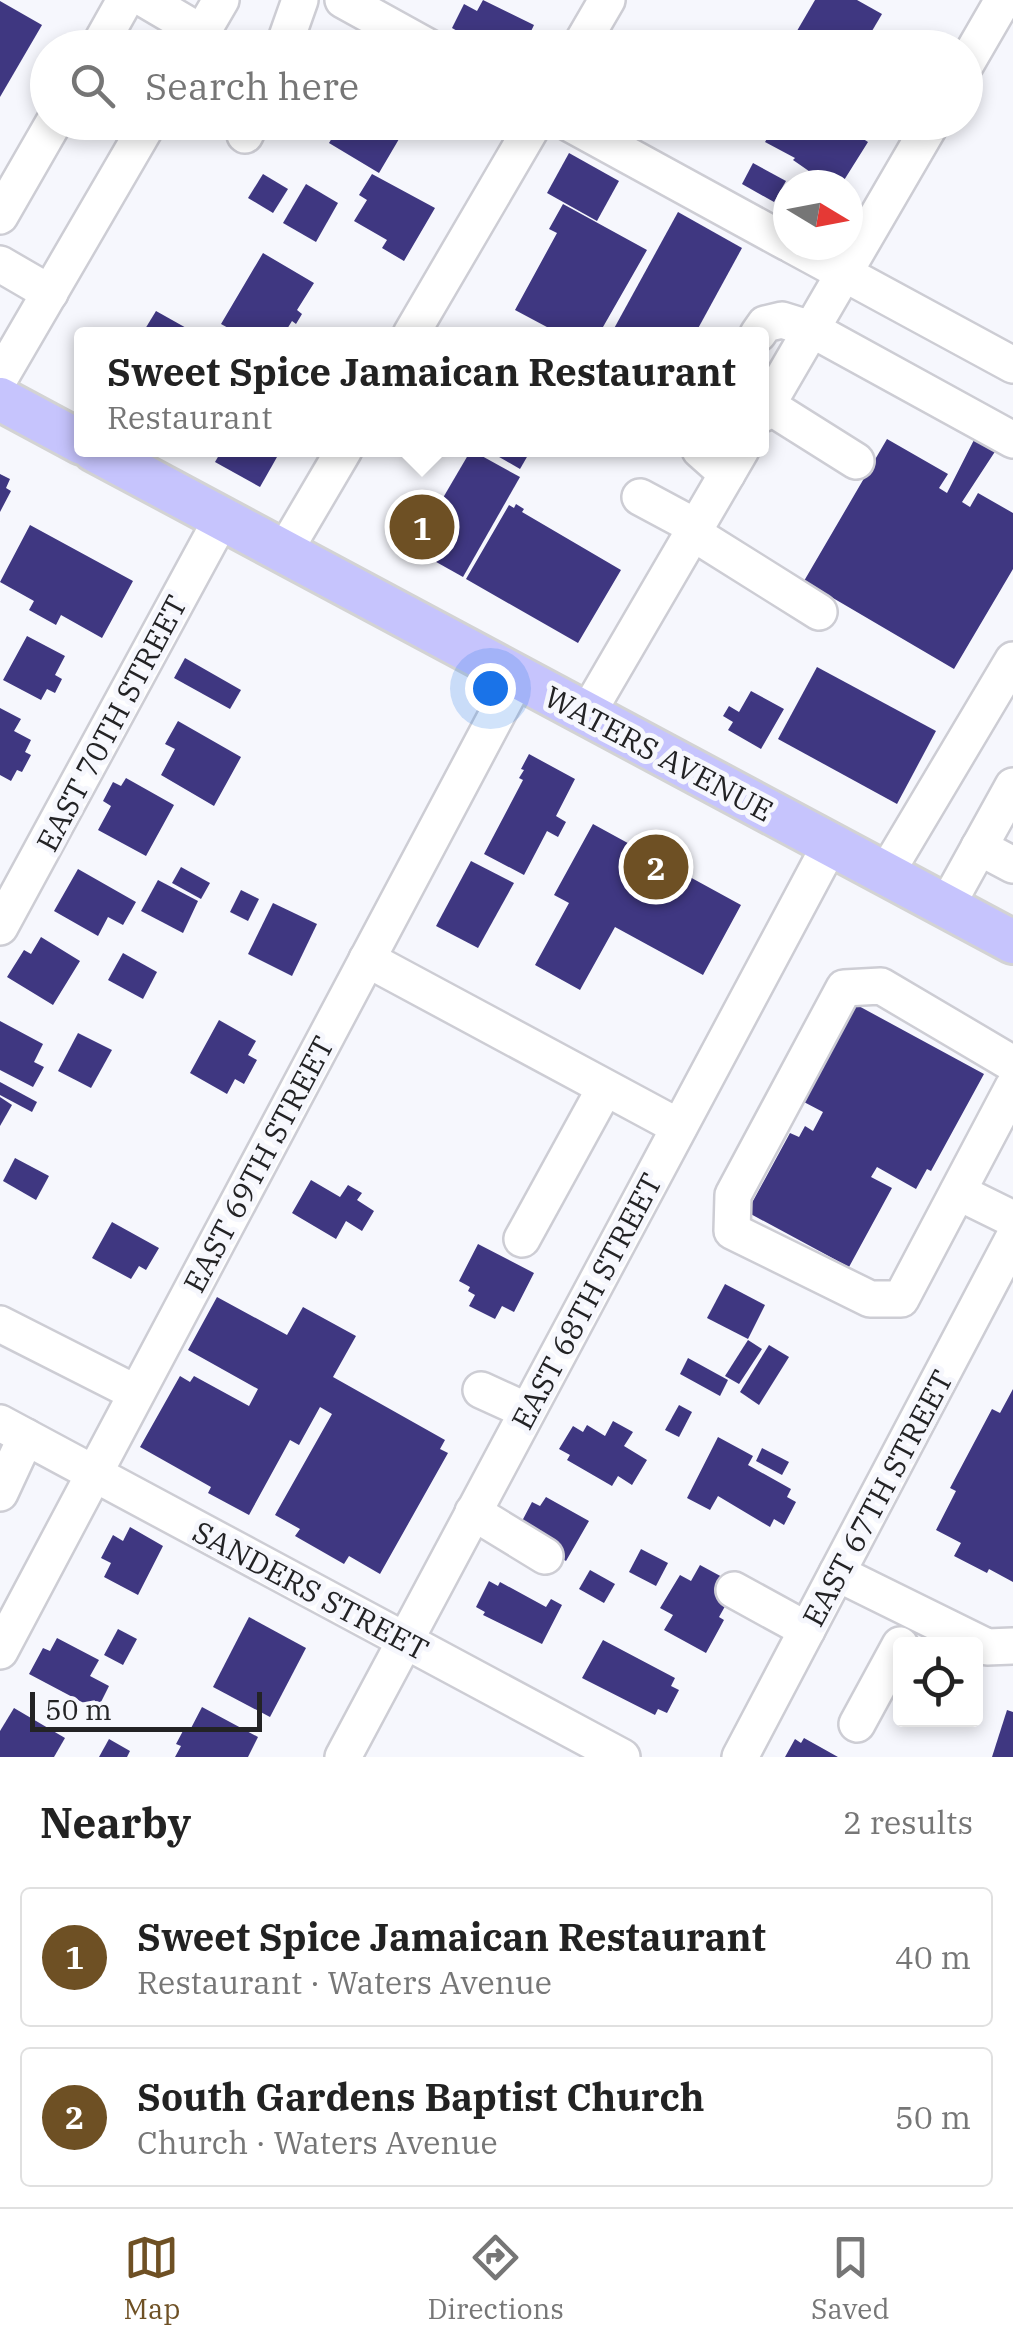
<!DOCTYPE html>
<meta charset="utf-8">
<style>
:root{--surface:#fff;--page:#f2f2f2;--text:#222;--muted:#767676;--line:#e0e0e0;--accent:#6e5024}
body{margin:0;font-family:"IBM Plex Serif",serif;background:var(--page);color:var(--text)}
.controls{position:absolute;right:30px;bottom:30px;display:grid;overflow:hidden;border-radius:10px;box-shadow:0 5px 15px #0003}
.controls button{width:90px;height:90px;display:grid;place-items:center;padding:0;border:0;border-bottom:2px solid var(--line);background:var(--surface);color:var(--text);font:50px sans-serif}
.compass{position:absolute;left:773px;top:170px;width:90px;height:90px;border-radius:50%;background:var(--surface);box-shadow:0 5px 15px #0003;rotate:100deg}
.scale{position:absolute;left:30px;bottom:25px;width:232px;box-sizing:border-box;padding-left:10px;border:5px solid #232325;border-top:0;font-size:28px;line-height:35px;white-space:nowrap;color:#232325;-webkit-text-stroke:8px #f6f7fd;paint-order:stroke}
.you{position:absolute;left:490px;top:688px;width:35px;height:35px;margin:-25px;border:8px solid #fff;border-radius:50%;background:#1a73e8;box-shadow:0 0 0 15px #1a73e833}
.badge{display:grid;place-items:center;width:65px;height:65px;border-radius:50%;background:var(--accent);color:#fff;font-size:32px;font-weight:700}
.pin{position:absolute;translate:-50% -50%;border:5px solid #fff;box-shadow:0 2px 10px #0006}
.popup{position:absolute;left:74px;top:327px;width:695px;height:130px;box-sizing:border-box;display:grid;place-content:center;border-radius:10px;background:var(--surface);filter:drop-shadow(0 2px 8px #0005);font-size:32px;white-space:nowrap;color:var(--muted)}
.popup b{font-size:38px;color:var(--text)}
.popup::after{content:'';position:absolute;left:50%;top:100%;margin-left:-20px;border:20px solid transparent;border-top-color:var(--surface)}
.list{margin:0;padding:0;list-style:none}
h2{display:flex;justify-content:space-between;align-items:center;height:130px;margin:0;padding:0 40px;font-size:42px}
h2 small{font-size:32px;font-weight:400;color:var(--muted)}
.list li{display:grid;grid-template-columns:65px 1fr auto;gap:30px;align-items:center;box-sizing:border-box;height:140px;margin:0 20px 20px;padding:0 20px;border:2px solid var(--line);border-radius:10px}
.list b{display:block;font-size:38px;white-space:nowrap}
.list p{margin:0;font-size:32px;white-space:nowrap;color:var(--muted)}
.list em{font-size:32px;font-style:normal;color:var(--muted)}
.icon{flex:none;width:55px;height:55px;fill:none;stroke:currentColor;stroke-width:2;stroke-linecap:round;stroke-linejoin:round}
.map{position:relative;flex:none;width:1013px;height:1757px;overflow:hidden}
.search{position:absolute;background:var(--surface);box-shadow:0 5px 15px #0003;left:30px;right:30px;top:30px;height:110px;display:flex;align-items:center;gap:25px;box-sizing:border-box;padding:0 35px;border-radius:55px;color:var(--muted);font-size:38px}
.sheet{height:450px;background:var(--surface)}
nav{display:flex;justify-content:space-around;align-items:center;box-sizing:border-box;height:140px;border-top:2px solid var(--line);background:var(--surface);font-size:28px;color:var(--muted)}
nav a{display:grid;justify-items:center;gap:5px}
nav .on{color:var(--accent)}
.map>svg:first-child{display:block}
.building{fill:#3f3781}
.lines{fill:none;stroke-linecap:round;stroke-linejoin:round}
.minor-casing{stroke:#cdcdd4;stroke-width:40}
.major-casing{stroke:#d3d3d3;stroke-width:48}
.minor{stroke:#fff;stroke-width:35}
.major{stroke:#c6c4fd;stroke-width:42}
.labels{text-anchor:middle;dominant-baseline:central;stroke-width:10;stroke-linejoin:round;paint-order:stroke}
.street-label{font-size:30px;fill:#232325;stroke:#f6f7fd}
</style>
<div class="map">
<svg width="1013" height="1757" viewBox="0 0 1013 1757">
<rect width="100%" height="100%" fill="#f6f7fd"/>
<g class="building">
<path d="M 483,0 L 534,25 L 523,48 L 487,48 L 452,28 L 464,4 L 477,11 Z"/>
<path d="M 815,0 L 857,0 L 882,14 L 862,48 L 787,48 Z"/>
<path d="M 0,1 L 42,25 L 0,97 Z"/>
<path d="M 329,122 L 409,122 L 379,173 L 329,143 L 338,128 Z"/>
<path d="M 777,122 L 837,122 L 868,142 L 841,185 L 829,185 L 793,160 L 795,158 L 765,142 Z"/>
<path d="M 569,153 L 619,181 L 597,221 L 547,193 Z"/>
<path d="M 753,163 L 786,181 L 774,202 L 742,184 Z"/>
<path d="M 263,174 L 288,189 L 273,213 L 248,198 Z"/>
<path d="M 372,174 L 435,208 L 404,261 L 382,248 L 387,240 L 354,221 L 367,200 L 359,195 Z"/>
<path d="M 306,184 L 338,203 L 316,242 L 283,223 Z"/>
<path d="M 563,204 L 647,250 L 599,334 L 560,334 L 515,310 L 557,233 L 549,229 Z"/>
<path d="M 678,212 L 742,248 L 695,334 L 611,334 Z"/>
<path d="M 263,253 L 314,283 L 297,310 L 302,314 L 296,324 L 292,321 L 284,334 L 239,334 L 221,324 Z"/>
<path d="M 156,311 L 197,334 L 142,334 Z"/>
<path d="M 977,434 L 998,447 L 962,502 L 970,507 L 978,493 L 1013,513 L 1013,569 L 954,669 L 804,581 L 887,439 L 948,474 L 939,488 L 947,493 Z"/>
<path d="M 222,450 L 281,450 L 260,487 L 215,462 Z"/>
<path d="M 471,450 L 520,477 L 463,577 L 413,549 Z"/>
<path d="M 487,450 L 531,450 L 520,469 Z"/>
<path d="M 0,474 L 10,479 L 6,488 L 11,491 L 0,512 Z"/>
<path d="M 516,504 L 524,509 L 522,512 L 621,570 L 578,643 L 466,579 L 509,505 L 514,508 Z"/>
<path d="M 30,525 L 133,581 L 102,638 L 61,615 L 56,625 L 29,610 L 34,601 L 0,582 Z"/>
<path d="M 27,636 L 65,656 L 55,675 L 62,679 L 55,693 L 47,689 L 41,700 L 3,680 Z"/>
<path d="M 185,658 L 241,690 L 230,709 L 174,678 Z"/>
<path d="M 817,667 L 936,731 L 897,804 L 778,739 Z"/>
<path d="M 751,691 L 784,709 L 761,749 L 728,730 L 733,722 L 723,716 L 729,706 L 739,712 Z"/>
<path d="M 0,708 L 21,719 L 14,731 L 31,740 L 25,752 L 31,755 L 22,772 L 17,770 L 11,781 L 0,775 Z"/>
<path d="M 178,721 L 241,757 L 214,806 L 161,775 L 175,749 L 165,744 Z"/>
<path d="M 529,754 L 575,779 L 556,816 L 566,822 L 558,837 L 547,831 L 524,875 L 484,854 L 523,780 L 519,778 L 524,770 L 521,769 Z"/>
<path d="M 126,778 L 174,805 L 146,856 L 98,830 L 111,806 L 103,801 L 113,782 L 121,786 Z"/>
<path d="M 593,824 L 741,905 L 703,975 L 615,927 L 580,990 L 535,965 L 569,903 L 554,895 Z"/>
<path d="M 471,861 L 514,883 L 478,948 L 436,926 Z"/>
<path d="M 181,867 L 210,883 L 201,899 L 172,883 Z"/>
<path d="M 78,869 L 136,902 L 123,925 L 108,917 L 98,936 L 54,911 Z"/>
<path d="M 158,880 L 198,901 L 183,933 L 141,911 Z"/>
<path d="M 241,890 L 259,899 L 248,921 L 230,912 Z"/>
<path d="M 273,903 L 317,924 L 292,976 L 248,954 Z"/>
<path d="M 41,937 L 80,961 L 53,1005 L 7,977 L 24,950 L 31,954 Z"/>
<path d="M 123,953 L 157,972 L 143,999 L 108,980 Z"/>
<path d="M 855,1004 L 984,1074 L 931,1171 L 927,1169 L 916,1189 L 877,1167 L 871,1177 L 892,1188 L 849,1267 L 747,1212 L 790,1133 L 799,1137 L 805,1126 L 813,1131 L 823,1112 L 802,1101 Z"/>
<path d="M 219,1020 L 256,1041 L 248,1055 L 257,1060 L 244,1084 L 235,1079 L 227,1094 L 190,1073 Z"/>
<path d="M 0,1021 L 43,1044 L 34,1062 L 44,1067 L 33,1087 L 0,1070 Z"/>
<path d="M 78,1033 L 112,1050 L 91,1088 L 58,1071 Z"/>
<path d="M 0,1082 L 37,1102 L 32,1112 L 0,1095 Z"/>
<path d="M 0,1097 L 12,1105 L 0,1126 Z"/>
<path d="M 15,1158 L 49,1176 L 36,1200 L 3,1181 Z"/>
<path d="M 311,1180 L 340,1197 L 348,1185 L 362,1193 L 357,1200 L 374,1211 L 362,1231 L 346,1221 L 336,1239 L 292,1213 Z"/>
<path d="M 112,1222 L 159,1248 L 146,1270 L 139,1266 L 131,1279 L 92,1258 Z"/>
<path d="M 478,1244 L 534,1273 L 514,1312 L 502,1306 L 495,1319 L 469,1306 L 475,1295 L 468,1291 L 470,1287 L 459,1281 Z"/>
<path d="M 725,1284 L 765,1305 L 748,1339 L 707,1318 Z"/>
<path d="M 217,1297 L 287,1335 L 303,1307 L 356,1336 L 333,1377 L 445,1440 L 440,1449 L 448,1453 L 380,1574 L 349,1556 L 344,1564 L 295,1536 L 300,1529 L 275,1515 L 332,1414 L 320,1407 L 299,1445 L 290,1440 L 249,1515 L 208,1493 L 211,1487 L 140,1447 L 180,1376 L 190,1382 L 194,1376 L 249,1406 L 258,1389 L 188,1350 Z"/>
<path d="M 748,1340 L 762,1349 L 739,1384 L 725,1376 Z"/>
<path d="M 769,1345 L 789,1357 L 759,1405 L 740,1392 Z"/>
<path d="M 688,1358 L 728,1380 L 720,1396 L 680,1374 Z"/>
<path d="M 1013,1389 L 1013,1582 L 989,1569 L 987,1573 L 954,1556 L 961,1543 L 936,1530 L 956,1491 L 950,1488 L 992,1409 L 1000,1413 Z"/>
<path d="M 679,1405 L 692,1412 L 679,1437 L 665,1430 Z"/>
<path d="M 613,1421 L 633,1432 L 624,1446 L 647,1460 L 632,1485 L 618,1476 L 612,1486 L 567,1460 L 570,1455 L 559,1449 L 573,1426 L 583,1432 L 587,1425 L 605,1436 Z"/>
<path d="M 718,1437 L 753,1456 L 748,1465 L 791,1489 L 787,1497 L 796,1502 L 784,1525 L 774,1519 L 770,1527 L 718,1496 L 710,1510 L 687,1498 Z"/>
<path d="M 762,1448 L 789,1462 L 782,1475 L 756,1461 Z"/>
<path d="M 546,1497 L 589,1521 L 566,1561 L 524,1537 L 521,1523 L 532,1502 L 540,1506 Z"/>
<path d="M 130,1527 L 163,1546 L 138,1595 L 104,1577 L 111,1563 L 101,1558 L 113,1535 L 123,1541 Z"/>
<path d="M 641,1549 L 668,1563 L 656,1586 L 629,1572 Z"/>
<path d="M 700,1565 L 737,1585 L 719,1617 L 724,1620 L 706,1653 L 664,1630 L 673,1615 L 660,1608 L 680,1575 L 691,1581 Z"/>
<path d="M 590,1570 L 615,1584 L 604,1603 L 579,1589 Z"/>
<path d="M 489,1581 L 498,1586 L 500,1582 L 546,1607 L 551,1599 L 562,1605 L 542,1644 L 483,1615 L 485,1612 L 476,1607 Z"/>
<path d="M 249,1617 L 306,1648 L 270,1717 L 213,1687 Z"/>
<path d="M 118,1629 L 137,1639 L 123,1665 L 104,1655 Z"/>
<path d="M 57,1638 L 99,1660 L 90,1676 L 109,1686 L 97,1710 L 29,1674 L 43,1648 L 50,1651 Z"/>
<path d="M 603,1640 L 675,1678 L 671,1686 L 679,1690 L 667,1713 L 658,1709 L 655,1715 L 582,1678 Z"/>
<path d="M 202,1707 L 258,1737 L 248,1757 L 175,1757 L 181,1746 L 176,1744 L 184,1729 L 189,1732 Z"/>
<path d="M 14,1708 L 65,1738 L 54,1757 L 0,1757 L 0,1731 Z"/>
<path d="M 1007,1710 L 1013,1712 L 1013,1757 L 992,1757 Z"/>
<path d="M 804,1738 L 838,1757 L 785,1757 L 795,1739 L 801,1743 Z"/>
<path d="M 109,1739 L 130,1751 L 127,1757 L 99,1757 Z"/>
</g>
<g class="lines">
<g class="minor-casing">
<g id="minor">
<path d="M 146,0 L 202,33"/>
<path d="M 343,0 L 430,48"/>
<path d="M 98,48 L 125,0"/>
<path d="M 193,48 L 221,0"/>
<path d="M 283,48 L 300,0"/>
<path d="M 579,48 L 607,0"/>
<path d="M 966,64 L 1003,0"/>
<path d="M 567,122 L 788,243"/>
<path d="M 245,135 L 251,122"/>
<path d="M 0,216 L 54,122"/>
<path d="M 792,245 L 1013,365"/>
<path d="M 0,264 L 50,293"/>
<path d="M 411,334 L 535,122"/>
<path d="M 758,334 L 765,324 L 782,320 L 811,329 L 1013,440"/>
<path d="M 0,378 L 149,122"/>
<path d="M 767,405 L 856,461"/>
<path d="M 762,414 L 932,122"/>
<path d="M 700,450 L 727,474"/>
<path d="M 640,497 L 696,527"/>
<path d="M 693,533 L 819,612"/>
<path d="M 284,552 L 344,450"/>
<path d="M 587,714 L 741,450"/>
<path d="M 979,847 L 1013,865"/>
<path d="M 885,875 L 1013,660"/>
<path d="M 946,907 L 1013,786"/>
<path d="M 0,927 L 222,518"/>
<path d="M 367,959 L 679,1127"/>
<path d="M 1013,1064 L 881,986 L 844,988 L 733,1195 L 732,1231 L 870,1299 L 901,1299 L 1013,1087"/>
<path d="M 958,1192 L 1013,1219"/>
<path d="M 522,1239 L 605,1088"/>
<path d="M 0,1324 L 136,1393"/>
<path d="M 481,1390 L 527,1411"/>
<path d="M 0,1423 L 622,1757"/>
<path d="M 0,1493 L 26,1437"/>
<path d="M 473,1512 L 545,1556"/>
<path d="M 837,1573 L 987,1647 L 1013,1646"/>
<path d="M 734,1590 L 807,1630"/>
<path d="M 0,1651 L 517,677"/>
<path d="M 857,1724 L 900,1645"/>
<path d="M 343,1757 L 830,845"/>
<path d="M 740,1757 L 1013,1239"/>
</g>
</g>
<g class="major-casing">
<g id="major">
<path d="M 0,399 L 82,443"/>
<path d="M 94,450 L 1013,942"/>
</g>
</g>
<use href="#minor" class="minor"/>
<use href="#major" class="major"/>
</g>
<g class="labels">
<g class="street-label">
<text transform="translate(111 723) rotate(-62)">EAST 70TH STREET</text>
<text transform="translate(659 753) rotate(28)">WATERS AVENUE</text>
<text transform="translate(258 1164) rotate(-62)">EAST 69TH STREET</text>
<text transform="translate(586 1301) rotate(-62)">EAST 68TH STREET</text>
<text transform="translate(877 1498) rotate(-62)">EAST 67TH STREET</text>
<text transform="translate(311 1590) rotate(28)">SANDERS STREET</text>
</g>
</g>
</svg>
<div class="controls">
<button><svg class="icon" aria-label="locate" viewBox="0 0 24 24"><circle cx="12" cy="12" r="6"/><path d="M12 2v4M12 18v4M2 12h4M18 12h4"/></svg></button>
</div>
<svg class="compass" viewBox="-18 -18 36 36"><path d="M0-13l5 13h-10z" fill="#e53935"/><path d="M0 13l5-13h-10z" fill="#767676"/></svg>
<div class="scale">50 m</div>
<div class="you"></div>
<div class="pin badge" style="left:422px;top:527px">1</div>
<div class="popup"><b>Sweet Spice Jamaican Restaurant</b>Restaurant</div>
<div class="pin badge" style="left:656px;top:867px">2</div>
<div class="search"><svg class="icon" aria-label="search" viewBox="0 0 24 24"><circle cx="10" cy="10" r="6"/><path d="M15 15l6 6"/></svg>Search here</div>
</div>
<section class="sheet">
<h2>Nearby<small>2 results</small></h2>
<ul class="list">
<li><span class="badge">1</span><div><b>Sweet Spice Jamaican Restaurant</b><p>Restaurant · Waters Avenue</p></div><em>40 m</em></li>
<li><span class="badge">2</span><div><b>South Gardens Baptist Church</b><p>Church · Waters Avenue</p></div><em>50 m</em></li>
</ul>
</section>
<nav>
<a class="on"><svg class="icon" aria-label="map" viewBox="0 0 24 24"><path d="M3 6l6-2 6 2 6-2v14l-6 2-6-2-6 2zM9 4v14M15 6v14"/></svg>Map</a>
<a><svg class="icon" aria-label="directions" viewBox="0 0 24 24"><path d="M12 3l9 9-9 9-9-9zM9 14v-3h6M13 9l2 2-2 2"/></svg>Directions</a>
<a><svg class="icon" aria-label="saved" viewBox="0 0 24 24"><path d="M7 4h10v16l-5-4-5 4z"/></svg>Saved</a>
</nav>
